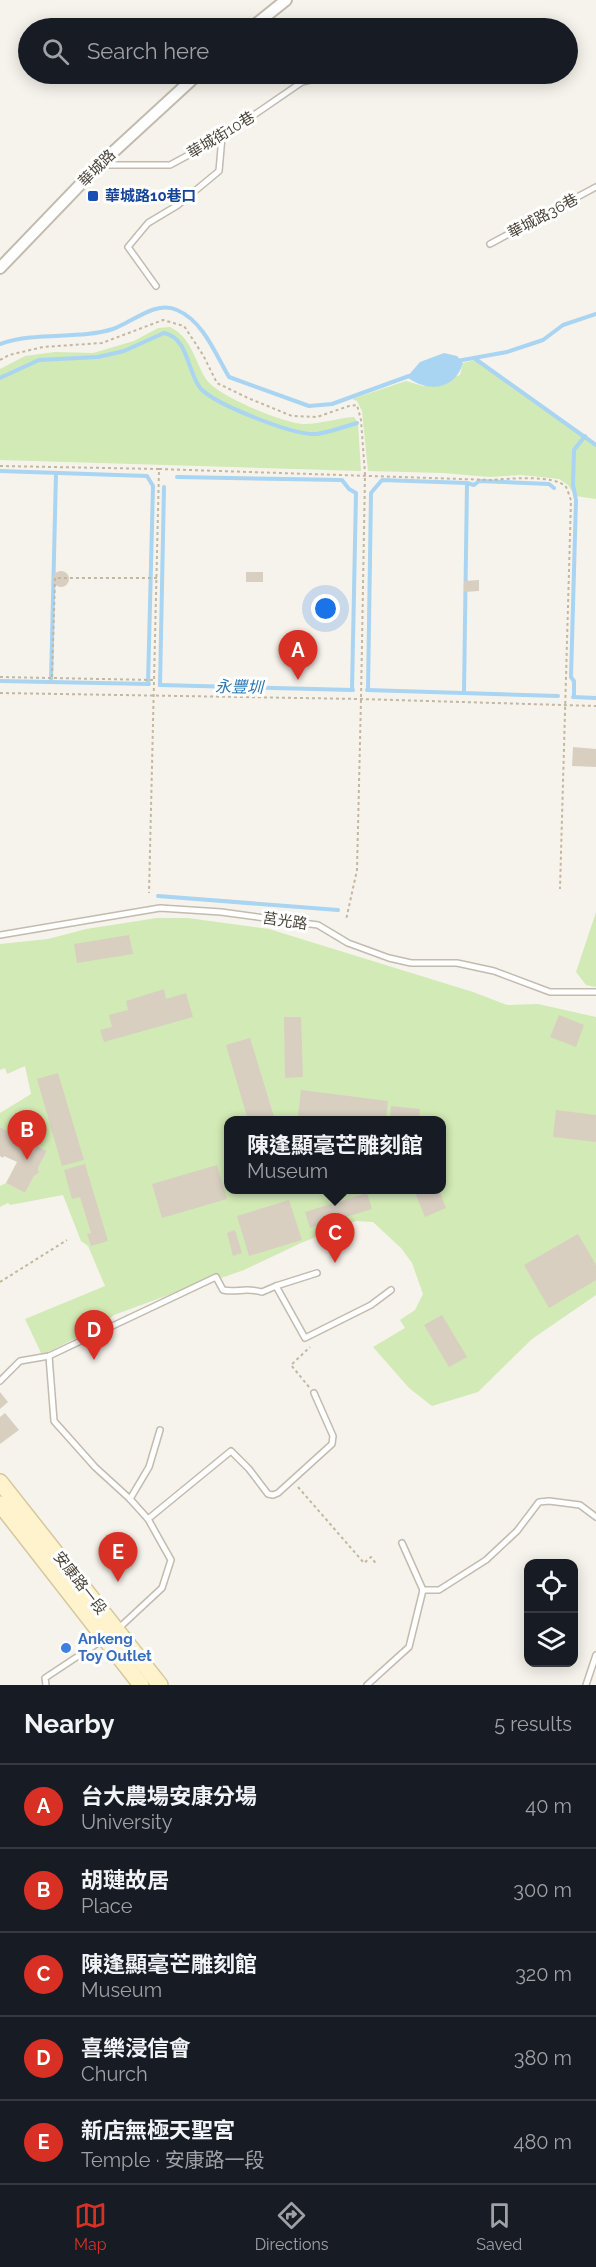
<!DOCTYPE html>
<meta charset="utf-8">
<style>
:root{--surface:#171b24;--page:#242831;--text:#f1f3f6;--muted:#9ea1a6;--line:#363941;--accent:#d93025}
body{margin:0;font-family:Raleway,"Noto Sans TC",sans-serif;background:var(--page);color:var(--text)}
.controls{position:absolute;right:18px;bottom:18px;display:grid;overflow:hidden;border-radius:12px;box-shadow:0 3px 15px #0003}
.controls button{width:54px;height:54px;display:grid;place-items:center;padding:0;border:0;border-bottom:2px solid var(--line);background:var(--surface);color:var(--text);font:30px sans-serif}
.you{position:absolute;left:326px;top:609px;width:21px;height:21px;margin:-15px;border:4px solid #fff;border-radius:50%;background:#1a73e8;box-shadow:0 0 0 9px #1a73e833}
.badge{display:grid;place-items:center;width:39px;height:39px;border-radius:50%;background:var(--accent);color:#fff;font-size:20px;font-weight:700}
.pin{position:absolute;translate:-50% -50px;filter:drop-shadow(0 2px 3px #0008)}
.pin::after{content:'';position:absolute;top:32px;width:21px;height:18px;background:inherit;clip-path:polygon(0 0,100% 0,50% 100%)}
.popup{position:absolute;left:224px;top:1116px;width:222px;height:78px;box-sizing:border-box;display:grid;place-content:center;border-radius:12px;background:var(--surface);filter:drop-shadow(0 2px 4px #0005);font-size:20px;white-space:nowrap;color:var(--muted)}
.popup b{font-size:22px;color:var(--text)}
.popup::after{content:'';position:absolute;left:50%;top:100%;margin-left:-12px;border:12px solid transparent;border-top-color:var(--surface)}
.list{margin:0;padding:0;list-style:none}
h2{display:flex;justify-content:space-between;align-items:center;height:78px;margin:0;padding:0 24px;font-size:26px}
h2 small{font-size:20px;font-weight:400;color:var(--muted)}
.list li{display:grid;grid-template-columns:39px 1fr auto;gap:18px;align-items:center;box-sizing:border-box;height:84px;padding:0 24px;border-top:2px solid var(--line)}
.list b{display:block;font-size:22px;white-space:nowrap}
.list p{margin:0;font-size:20px;white-space:nowrap;color:var(--muted)}
.list em{font-size:20px;font-style:normal;color:var(--muted)}
.icon{flex:none;width:33px;height:33px;fill:none;stroke:currentColor;stroke-width:2;stroke-linecap:round;stroke-linejoin:round}
.map{position:relative;flex:none;width:596px;height:1685px;overflow:hidden}
.search{position:absolute;background:var(--surface);box-shadow:0 3px 15px #0003;left:18px;right:18px;top:18px;height:66px;display:flex;align-items:center;gap:15px;box-sizing:border-box;padding:0 21px;border-radius:33px;color:var(--muted);font-size:22px}
.sheet{height:498px;background:var(--surface)}
nav{display:flex;justify-content:space-around;align-items:center;box-sizing:border-box;height:84px;border-top:2px solid var(--line);background:var(--surface);font-size:16px;color:var(--muted)}
nav a{display:grid;justify-items:center;gap:3px}
nav .on{color:var(--accent)}
.map>svg:first-child{display:block}
.green{fill:#d2eab5;fill-rule:evenodd}
.water{fill:#a9d4f2}
.lines{fill:none;stroke-linecap:round;stroke-linejoin:round}
.stream{stroke:#a9d4f2;stroke-width:4}
.building{fill:#d8cfc1}
.lane-casing{stroke:#c2bbae;stroke-width:8}
.street-casing{stroke:#c2bbae;stroke-width:14}
.secondary-casing{stroke:#d6c79b;stroke-width:18}
.path{stroke:#c4b79f;stroke-width:2;stroke-dasharray:3 3;stroke-linecap:butt}
.lane{stroke:#fff;stroke-width:5}
.street{stroke:#fff;stroke-width:10}
.secondary{stroke:#fff3cd;stroke-width:15}
.transit-dot{fill:#1a4fb4;stroke:#fff;stroke-width:2}
.shop-dot{fill:#3f7fe0;stroke:#fff;stroke-width:2}
.labels{text-anchor:middle;dominant-baseline:central;stroke-width:6;stroke-linejoin:round;paint-order:stroke}
.street-label{font-size:15px;fill:#4b4439;stroke:#fff}
.transit-label{font-size:15px;font-weight:bold;fill:#164399;stroke:#fff;text-anchor:start}
.shop-label{font-size:15px;font-weight:bold;fill:#366cbe;stroke:#fff;text-anchor:start}
.water-label{font-size:16px;font-style:italic;fill:#2e7ab2;stroke:#fff}
</style>
<div class="map">
<svg width="596" height="1685" viewBox="0 0 596 1685">
<rect width="100%" height="100%" fill="#f6f3ec"/>
<g class="green">
<path d="M 170,327 C 192,338 194,360 206,379 C 217,396 283,423 304,424 C 321,424 337,418 354,417 L 358,423 L 361,471 L 0,460 L 0,369 L 25,356 L 55,352 L 93,353 L 134,341 L 158,328 Z"/>
<path d="M 475,360 L 596,446 L 596,499 L 575,496 L 568,485 L 559,479 L 521,475 L 490,477 L 443,473 L 368,471 L 362,411 L 357,401 L 352,399 L 406,381 L 423,386 L 460,375 L 463,363 Z"/>
<path d="M 596,912 L 596,987 L 586,985 L 576,972 Z"/>
<path d="M 157,918 L 188,918 L 269,929 L 473,992 L 507,1005 L 538,1004 L 596,1017 L 596,1295 L 532,1339 L 478,1392 L 432,1406 L 409,1388 L 373,1347 L 405,1328 L 400,1320 L 415,1310 L 423,1294 L 412,1263 L 401,1248 L 373,1222 L 356,1221 L 301,1243 L 244,1270 L 221,1278 L 220,1276 L 114,1315 L 98,1327 L 42,1355 L 25,1319 L 105,1286 L 88,1246 L 81,1241 L 63,1195 L 10,1205 L 8,1203 L 0,1207 L 0,1186 L 6,1183 L 25,1193 L 34,1176 L 39,1173 L 38,1168 L 47,1151 L 0,1127 L 0,1113 L 31,1094 L 25,1066 L 7,1074 L 5,1068 L 0,1070 L 0,944 L 48,939 L 86,929 ZM 228,1120 L 442,1120 L 442,1190 L 228,1190 Z"/>
</g>
<path class="water" d="M 444,353 L 457,356 L 463,363 C 455,390 428,393 407,377 L 420,362 Z"/>
<g class="lines">
<g class="stream">
<path d="M 0,344 C 38,331 78,340 113,329 C 133,322 156,300 177,310 C 203,321 215,353 229,377 L 309,406 L 332,404 L 409,376"/>
<path d="M 474,358 L 596,445"/>
<path d="M 457,361 L 507,352 L 543,340 L 563,325 L 596,314"/>
<path d="M 0,378 L 39,360 L 98,357 L 124,351 L 164,333 C 189,338 187,373 201,389 C 217,405 294,436 317,434 C 330,432 344,427 357,423"/>
<path d="M 0,471 L 147,476 L 153,486 L 148,684"/>
<path d="M 177,477 L 342,480 L 349,489 L 356,493 L 352,690"/>
<path d="M 467,483 L 474,485 L 479,481 L 549,484 L 554,488"/>
<path d="M 0,681 L 149,684"/>
<path d="M 51,682 L 56,473"/>
<path d="M 160,685 L 164,487"/>
<path d="M 160,685 L 353,690"/>
<path d="M 367,690 L 558,696"/>
<path d="M 368,690 L 371,493 L 382,480 L 467,483 L 464,692"/>
<path d="M 573,697 L 596,698"/>
<path d="M 574,697 L 574,681 L 571,677 L 576,500 L 573,485 L 574,450 L 585,436"/>
<path d="M 158,896 L 338,910"/>
</g>
</g>
<g class="building">
<circle cx="61" cy="579" r="8"/>
<rect x="246" y="572" width="17" height="10"/>
<path d="M 479,580 L 479,591 L 464,592 L 464,581 Z"/>
<path d="M 573,747 L 596,749 L 596,767 L 572,766 Z"/>
<path d="M 129,935 L 133,954 L 77,963 L 74,944 Z"/>
<path d="M 164,989 L 166,999 L 186,993 L 193,1017 L 104,1042 L 100,1030 L 112,1027 L 109,1015 L 128,1010 L 126,1001 Z"/>
<path d="M 559,1015 L 584,1025 L 576,1047 L 550,1037 Z"/>
<path d="M 284,1017 L 301,1017 L 303,1077 L 285,1078 Z"/>
<path d="M 250,1038 L 275,1120 L 248,1120 L 226,1045 Z"/>
<path d="M 58,1073 L 84,1160 L 62,1166 L 37,1079 Z"/>
<path d="M 301,1090 L 388,1101 L 386,1120 L 340,1120 L 298,1116 Z"/>
<path d="M 391,1106 L 420,1109 L 419,1120 L 390,1120 Z"/>
<path d="M 556,1110 L 596,1115 L 596,1142 L 553,1137 Z"/>
<path d="M 0,1127 L 47,1151 L 38,1168 L 39,1173 L 34,1176 L 25,1193 L 6,1183 L 17,1162 L 4,1156 L 3,1158 L 0,1156 Z"/>
<path d="M 85,1164 L 108,1241 L 91,1246 L 87,1234 L 91,1233 L 80,1197 L 72,1199 L 64,1170 Z"/>
<path d="M 217,1165 L 227,1199 L 162,1218 L 152,1184 Z"/>
<path d="M 414,1190 L 439,1190 L 446,1208 L 425,1217 Z"/>
<path d="M 367,1193 L 372,1209 L 310,1228 L 305,1212 Z"/>
<path d="M 289,1200 L 302,1240 L 249,1256 L 237,1216 Z"/>
<path d="M 235,1230 L 242,1253 L 233,1256 L 227,1233 Z"/>
<path d="M 578,1234 L 596,1265 L 596,1280 L 549,1308 L 524,1265 Z"/>
<path d="M 442,1315 L 467,1357 L 449,1367 L 424,1325 Z"/>
<path d="M 0,1392 L 8,1402 L 0,1409 Z"/>
<path d="M 5,1413 L 19,1430 L 0,1444 L 0,1417 Z"/>
</g>
<g class="lines">
<g class="lane-casing">
<g id="lane">
<path d="M 100,165 L 170,165 L 222,137 L 302,82 L 336,74"/>
<path d="M 490,244 L 596,187"/>
<path d="M 156,286 L 128,247 L 148,223 L 178,205 L 219,171 L 222,137"/>
<path d="M 0,935 L 160,908 L 221,912 L 318,925 L 348,943 L 389,958 L 411,963 L 457,963 L 494,971 L 550,992 L 596,992"/>
<path d="M 276,1286 L 305,1338 L 371,1305 L 391,1290"/>
<path d="M 49,1356 L 54,1421 L 95,1467 L 130,1499 L 148,1519 L 171,1560 L 162,1588 L 119,1628"/>
<path d="M 0,1381 L 20,1361 L 49,1356 L 216,1277 L 223,1290 C 237,1293 245,1287 262,1292 L 276,1286 L 317,1273"/>
<path d="M 130,1499 L 149,1467 L 160,1430"/>
<path d="M 148,1519 L 231,1451 L 249,1469 L 268,1494 L 273,1495 L 278,1493 L 332,1444 L 333,1436 L 314,1393"/>
<path d="M 402,1543 L 423,1590"/>
<path d="M 423,1590 L 439,1590 L 486,1560 L 517,1531 L 539,1502 L 549,1501 L 580,1505 L 596,1517"/>
<path d="M 46,1685 L 45,1678 L 104,1639"/>
<path d="M 367,1685 L 409,1647 L 423,1590"/>
<path d="M 586,1685 L 596,1655"/>
</g>
</g>
<g class="street-casing">
<g id="street">
<path d="M 251,28 L 286,0"/>
<path d="M 0,268 L 99,165 L 198,74"/>
</g>
</g>
<g class="secondary-casing">
<g id="secondary">
<path d="M 0,1482 L 160,1685"/>
<path d="M 0,1504 L 141,1685"/>
</g>
</g>
<g class="path">
<path d="M 0,360 L 9,355 L 43,347 L 102,343 L 163,320 L 184,326 L 203,355 L 217,383 L 248,398 L 292,416 L 317,417 L 349,406 L 357,405 L 361,420 L 365,474 L 361,699 L 357,870 L 346,920"/>
<path d="M 0,466 L 159,469 L 149,893"/>
<path d="M 159,469 L 491,480 C 507,479 555,474 566,487 C 568,490 569,496 571,500 L 560,889"/>
<path d="M 0,677 L 153,680"/>
<path d="M 52,677 L 55,578 L 157,578"/>
<path d="M 0,693 L 361,699 L 596,706"/>
<path d="M 0,1282 L 67,1240"/>
<path d="M 309,1387 L 291,1365 L 310,1347"/>
<path d="M 298,1487 L 364,1563 L 371,1557 L 377,1565"/>
</g>
<use href="#lane" class="lane"/>
<use href="#street" class="street"/>
<use href="#secondary" class="secondary"/>
</g>
<rect class="transit-dot" x="87" y="190" width="12" height="12" rx="3"/>
<circle class="shop-dot" cx="66" cy="1648" r="6"/>
<g class="labels">
<g class="street-label">
<text transform="translate(221 135) rotate(-31)">華城街10巷</text>
<text transform="translate(97 168) rotate(-45)">華城路</text>
<text transform="translate(543 216) rotate(-28)">華城路36巷</text>
<text transform="translate(285 921) rotate(8)">莒光路</text>
<text transform="translate(80 1583) rotate(52)">安康路一段</text>
</g>
<g class="transit-label">
<text x="105" y="196">華城路10巷口</text>
</g>
<g class="shop-label">
<text x="78" y="1639">Ankeng<tspan x="78" dy="17">Toy Outlet</tspan></text>
</g>
<g class="water-label">
<text transform="translate(239 687) rotate(1)">永豐圳</text>
</g>
</g>
</svg>
<div class="controls">
<button><svg class="icon" aria-label="locate" viewBox="0 0 24 24"><circle cx="12" cy="12" r="6"/><path d="M12 2v4M12 18v4M2 12h4M18 12h4"/></svg></button>
<button><svg class="icon" aria-label="layers" viewBox="0 0 24 24"><path d="M12 4l9 5-9 5-9-5zM3 14l9 5 9-5"/></svg></button>
</div>
<div class="you"></div>
<div class="pin badge" style="left:298px;top:680px">A</div>
<div class="pin badge" style="left:27px;top:1160px">B</div>
<div class="pin badge" style="left:335px;top:1263px">C</div>
<div class="popup"><b>陳逢顯毫芒雕刻館</b>Museum</div>
<div class="pin badge" style="left:94px;top:1360px">D</div>
<div class="pin badge" style="left:118px;top:1582px">E</div>
<div class="search"><svg class="icon" aria-label="search" viewBox="0 0 24 24"><circle cx="10" cy="10" r="6"/><path d="M15 15l6 6"/></svg>Search here</div>
</div>
<section class="sheet">
<h2>Nearby<small>5 results</small></h2>
<ul class="list">
<li><span class="badge">A</span><div><b>台大農場安康分場</b><p>University</p></div><em>40 m</em></li>
<li><span class="badge">B</span><div><b>胡璉故居</b><p>Place</p></div><em>300 m</em></li>
<li><span class="badge">C</span><div><b>陳逢顯毫芒雕刻館</b><p>Museum</p></div><em>320 m</em></li>
<li><span class="badge">D</span><div><b>喜樂浸信會</b><p>Church</p></div><em>380 m</em></li>
<li><span class="badge">E</span><div><b>新店無極天聖宮</b><p>Temple · 安康路一段</p></div><em>480 m</em></li>
</ul>
</section>
<nav>
<a class="on"><svg class="icon" aria-label="map" viewBox="0 0 24 24"><path d="M3 6l6-2 6 2 6-2v14l-6 2-6-2-6 2zM9 4v14M15 6v14"/></svg>Map</a>
<a><svg class="icon" aria-label="directions" viewBox="0 0 24 24"><path d="M12 3l9 9-9 9-9-9zM9 14v-3h6M13 9l2 2-2 2"/></svg>Directions</a>
<a><svg class="icon" aria-label="saved" viewBox="0 0 24 24"><path d="M7 4h10v16l-5-4-5 4z"/></svg>Saved</a>
</nav>
